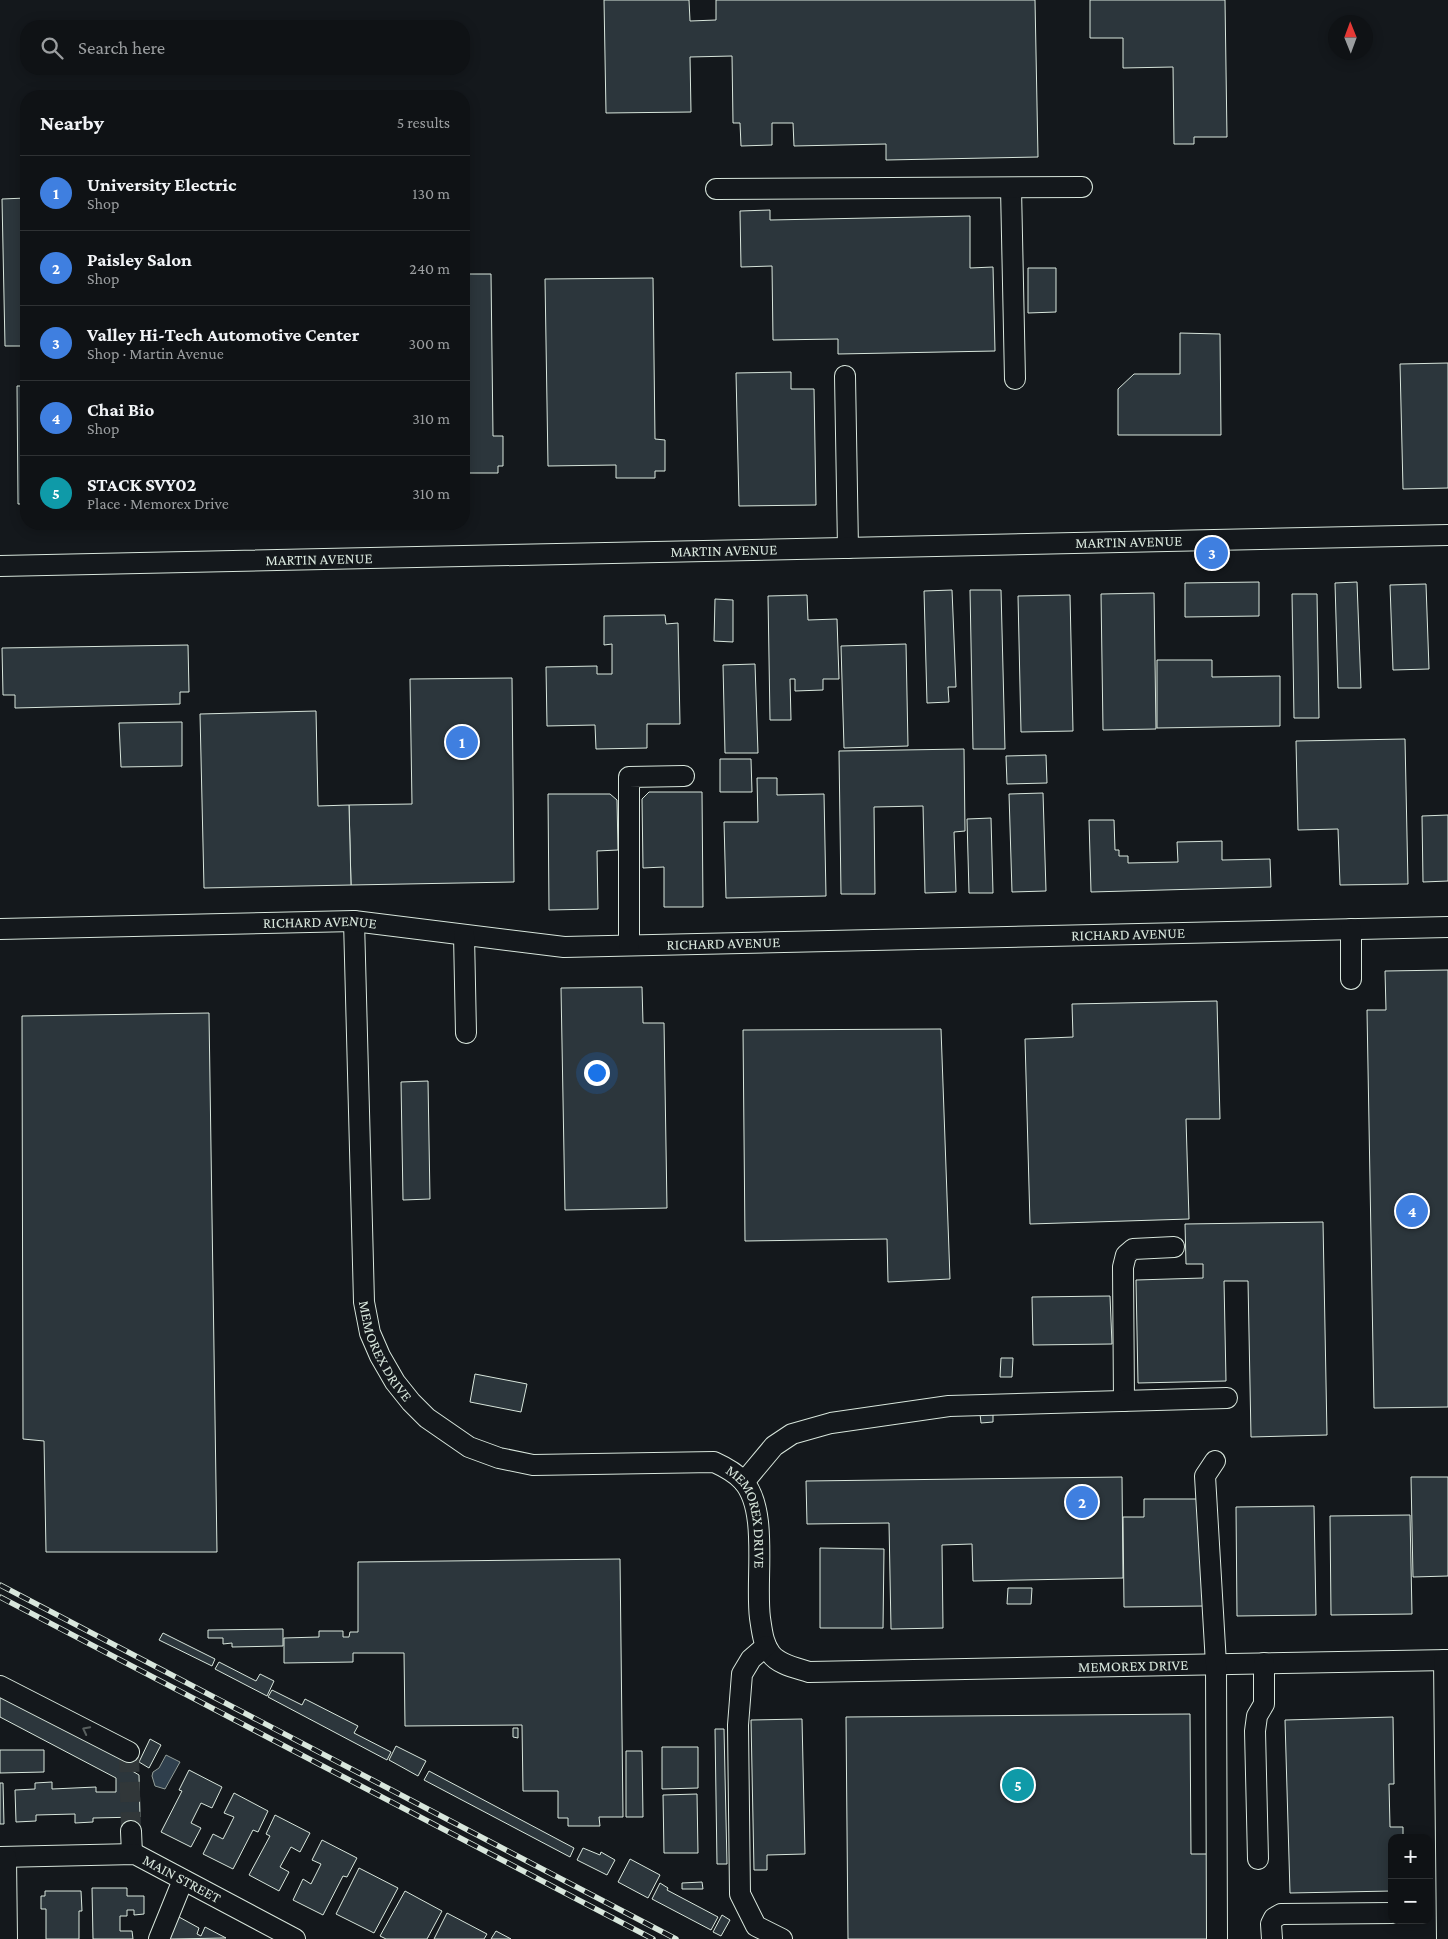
<!DOCTYPE html>
<meta charset="utf-8">
<style>
:root{--surface:#0f1215;--page:#181b1e;--text:#f1f3f6;--muted:#9b9ea0;--line:#2f3234;--accent:#ffb74d}
body{margin:0;font-family:"Crimson Pro",serif;background:var(--page);color:var(--text)}
.controls{position:absolute;right:15px;bottom:15px;display:grid;overflow:hidden;border-radius:10px;box-shadow:0 2px 12px #0003}
.controls button{width:45px;height:45px;display:grid;place-items:center;padding:0;border:0;border-bottom:1px solid var(--line);background:var(--surface);color:var(--text);font:25px sans-serif}
.compass{position:absolute;left:1328px;top:15px;width:45px;height:45px;border-radius:50%;background:var(--surface);box-shadow:0 2px 12px #0003;rotate:359deg}
.you{position:absolute;left:596px;top:1072px;width:18px;height:18px;margin:-12px;border:4px solid #fff;border-radius:50%;background:#1a73e8;box-shadow:0 0 0 8px #1a73e833}
.badge{display:grid;place-items:center;width:32px;height:32px;border-radius:50%;background:var(--accent);color:#fff;font-size:16px;font-weight:700}
.pin{position:absolute;translate:-50% -50%;border:2px solid #fff;box-shadow:0 1px 5px #0006}
.list{margin:0;padding:0;list-style:none}
h2{display:flex;justify-content:space-between;align-items:center;height:65px;margin:0;padding:0 20px;font-size:21px}
h2 small{font-size:16px;font-weight:400;color:var(--muted)}
.list li{display:grid;grid-template-columns:32px 1fr auto;gap:15px;align-items:center;box-sizing:border-box;height:75px;padding:0 20px;border-top:1px solid var(--line)}
.list b{display:block;font-size:19px;white-space:nowrap}
.list p{margin:0;font-size:16px;white-space:nowrap;color:var(--muted)}
.list em{font-size:16px;font-style:normal;color:var(--muted)}
.icon{flex:none;width:28px;height:28px;fill:none;stroke:currentColor;stroke-width:2;stroke-linecap:round;stroke-linejoin:round}
.map{position:relative;flex:none;width:1448px;height:1939px;overflow:hidden}
.search{position:absolute;background:var(--surface);box-shadow:0 2px 12px #0003;left:20px;top:20px;width:450px;height:55px;display:flex;align-items:center;gap:12px;box-sizing:border-box;padding:0 18px;border-radius:20px;color:var(--muted);font-size:19px}
.panel{position:absolute;background:var(--surface);box-shadow:0 2px 12px #0003;left:20px;top:90px;width:450px;height:440px;border-radius:20px}
.map>svg:first-child{display:block}
.water{fill:#2f3f4d;stroke:#939e99}
.building{fill:#2c363c;stroke:#d8e6dc}
.lines{fill:none;stroke-linecap:round;stroke-linejoin:round}
.minor-tunnel{stroke:#313739;stroke-width:20;stroke-dasharray:20 10;stroke-linecap:butt}
.minor-casing{stroke:#d8e6dc;stroke-width:22}
.minor{stroke:#14181c;stroke-width:20}
.rail-casing{stroke:#d8e6dc;stroke-width:5.5}
.rail{stroke:#14181c;stroke-width:4;stroke-dasharray:11;stroke-linecap:butt}
.oneway{stroke:#59605f}
.labels{text-anchor:middle;dominant-baseline:central;stroke-width:4;stroke-linejoin:round;paint-order:stroke}
.street-label{font-size:15px;fill:#d8e6dc;stroke:#14181c}
</style>
<div class="map">
<svg width="1448" height="1939" viewBox="0 0 1448 1939">
<rect width="100%" height="100%" fill="#14181c"/>
<path class="water" d="M 166,1755 L 180,1762 L 165,1789 L 155,1786 L 152,1776 L 153,1772 L 159,1768 Z"/>
<g class="building">
<path d="M 604,0 L 689,0 L 690,21 L 716,20 L 716,0 L 1035,0 L 1038,157 L 886,160 L 886,144 L 794,146 L 793,123 L 772,123 L 772,145 L 741,146 L 740,123 L 733,123 L 732,56 L 690,57 L 691,112 L 606,113 Z"/>
<path d="M 1090,0 L 1225,0 L 1227,137 L 1194,137 L 1194,144 L 1174,144 L 1173,67 L 1123,68 L 1123,38 L 1090,38 Z"/>
<path d="M 26,198 L 26,346 L 5,346 L 2,199 Z"/>
<path d="M 770,210 L 770,220 L 970,216 L 970,268 L 993,267 L 995,351 L 838,354 L 838,339 L 773,340 L 772,266 L 741,267 L 740,211 Z"/>
<path d="M 1028,268 L 1056,268 L 1056,312 L 1028,313 Z"/>
<path d="M 464,274 L 491,274 L 493,436 L 503,436 L 503,466 L 498,466 L 498,473 L 464,473 Z"/>
<path d="M 653,278 L 655,439 L 665,440 L 665,471 L 655,471 L 655,478 L 616,478 L 616,465 L 548,466 L 545,279 Z"/>
<path d="M 1180,333 L 1220,334 L 1221,435 L 1118,435 L 1118,389 L 1134,374 L 1180,374 Z"/>
<path d="M 1448,363 L 1448,488 L 1403,489 L 1400,364 Z"/>
<path d="M 791,372 L 791,389 L 814,389 L 816,505 L 739,506 L 736,373 Z"/>
<path d="M 17,386 L 26,386 L 26,504 L 18,504 Z"/>
<path d="M 1259,582 L 1259,616 L 1185,617 L 1185,583 Z"/>
<path d="M 1357,582 L 1361,688 L 1338,688 L 1335,583 Z"/>
<path d="M 1426,584 L 1429,669 L 1393,670 L 1390,585 Z"/>
<path d="M 952,590 L 956,687 L 948,687 L 949,702 L 927,703 L 924,591 Z"/>
<path d="M 970,590 L 1001,590 L 1005,749 L 973,749 Z"/>
<path d="M 1154,593 L 1156,729 L 1103,730 L 1101,594 Z"/>
<path d="M 1292,594 L 1317,594 L 1319,718 L 1294,718 Z"/>
<path d="M 807,595 L 808,620 L 837,619 L 839,679 L 823,679 L 823,690 L 795,691 L 795,679 L 790,679 L 791,720 L 770,720 L 768,596 Z"/>
<path d="M 1070,595 L 1073,731 L 1021,732 L 1018,596 Z"/>
<path d="M 715,599 L 733,600 L 733,642 L 714,641 Z"/>
<path d="M 665,615 L 666,624 L 678,623 L 680,724 L 647,724 L 647,748 L 596,749 L 595,725 L 547,726 L 546,667 L 597,666 L 597,674 L 612,674 L 612,644 L 604,645 L 604,616 Z"/>
<path d="M 906,644 L 908,746 L 844,748 L 841,646 Z"/>
<path d="M 188,645 L 189,692 L 180,692 L 180,704 L 15,708 L 15,695 L 3,695 L 2,648 Z"/>
<path d="M 1157,660 L 1212,660 L 1212,677 L 1280,676 L 1280,726 L 1157,728 Z"/>
<path d="M 755,664 L 758,753 L 725,753 L 723,665 Z"/>
<path d="M 512,678 L 514,882 L 351,885 L 349,805 L 412,804 L 410,679 Z"/>
<path d="M 316,711 L 318,806 L 349,805 L 351,885 L 204,888 L 200,714 Z"/>
<path d="M 182,722 L 182,766 L 121,767 L 119,723 Z"/>
<path d="M 1405,739 L 1408,884 L 1340,885 L 1338,829 L 1298,830 L 1296,741 Z"/>
<path d="M 964,749 L 965,831 L 954,832 L 956,892 L 925,893 L 923,806 L 874,807 L 875,894 L 841,894 L 839,751 Z"/>
<path d="M 1046,755 L 1047,783 L 1007,784 L 1006,756 Z"/>
<path d="M 720,759 L 751,759 L 752,792 L 720,792 Z"/>
<path d="M 757,778 L 777,778 L 777,795 L 824,794 L 826,896 L 726,898 L 724,822 L 758,822 Z"/>
<path d="M 649,792 L 702,792 L 703,907 L 664,907 L 664,867 L 643,868 L 642,799 Z"/>
<path d="M 1043,793 L 1046,891 L 1012,892 L 1009,794 Z"/>
<path d="M 548,794 L 610,794 L 617,800 L 618,850 L 597,851 L 598,909 L 549,910 Z"/>
<path d="M 1448,815 L 1448,881 L 1423,882 L 1422,816 Z"/>
<path d="M 991,818 L 993,893 L 969,893 L 967,819 Z"/>
<path d="M 1089,820 L 1114,820 L 1115,850 L 1119,850 L 1119,856 L 1128,856 L 1128,863 L 1178,862 L 1177,842 L 1222,841 L 1222,860 L 1270,859 L 1271,887 L 1091,892 Z"/>
<path d="M 1448,970 L 1448,1407 L 1374,1408 L 1367,1010 L 1386,1010 L 1385,971 Z"/>
<path d="M 642,987 L 643,1023 L 664,1023 L 667,1208 L 565,1210 L 561,988 Z"/>
<path d="M 1217,1001 L 1220,1119 L 1186,1119 L 1189,1219 L 1030,1224 L 1025,1039 L 1073,1037 L 1072,1004 Z"/>
<path d="M 209,1013 L 217,1552 L 46,1552 L 44,1441 L 23,1439 L 22,1016 Z"/>
<path d="M 941,1029 L 950,1279 L 888,1282 L 887,1239 L 745,1241 L 743,1030 Z"/>
<path d="M 428,1081 L 430,1199 L 403,1200 L 401,1082 Z"/>
<path d="M 1323,1222 L 1327,1435 L 1251,1437 L 1248,1281 L 1224,1281 L 1226,1381 L 1138,1383 L 1136,1280 L 1203,1278 L 1203,1264 L 1186,1264 L 1185,1224 Z"/>
<path d="M 1110,1296 L 1112,1344 L 1033,1345 L 1032,1297 Z"/>
<path d="M 1001,1358 L 1013,1358 L 1012,1377 L 1000,1377 Z"/>
<path d="M 475,1374 L 527,1384 L 521,1412 L 470,1402 Z"/>
<path d="M 993,1413 L 993,1422 L 981,1423 L 980,1414 Z"/>
<path d="M 1122,1477 L 1123,1578 L 973,1581 L 972,1544 L 942,1545 L 943,1628 L 891,1629 L 889,1523 L 807,1524 L 806,1481 Z"/>
<path d="M 1411,1477 L 1448,1477 L 1448,1576 L 1413,1577 Z"/>
<path d="M 1144,1499 L 1203,1499 L 1205,1606 L 1124,1607 L 1123,1517 L 1144,1517 Z"/>
<path d="M 1314,1506 L 1316,1615 L 1237,1616 L 1236,1507 Z"/>
<path d="M 1410,1515 L 1412,1614 L 1331,1615 L 1330,1516 Z"/>
<path d="M 820,1548 L 884,1549 L 883,1628 L 820,1628 Z"/>
<path d="M 620,1559 L 623,1817 L 599,1817 L 600,1826 L 568,1826 L 568,1818 L 558,1818 L 558,1791 L 523,1791 L 522,1725 L 405,1726 L 404,1653 L 353,1653 L 353,1662 L 284,1663 L 284,1638 L 319,1637 L 319,1631 L 343,1631 L 343,1637 L 349,1637 L 350,1632 L 358,1632 L 358,1562 Z"/>
<path d="M 1008,1588 L 1032,1588 L 1031,1604 L 1007,1604 Z"/>
<path d="M 283,1629 L 283,1646 L 232,1647 L 232,1643 L 223,1644 L 223,1638 L 208,1638 L 208,1630 Z"/>
<path d="M 163,1633 L 215,1659 L 212,1666 L 159,1640 Z"/>
<path d="M 219,1662 L 256,1681 L 260,1674 L 274,1681 L 267,1696 L 215,1669 Z"/>
<path d="M 272,1690 L 302,1705 L 305,1699 L 358,1726 L 354,1733 L 391,1752 L 387,1760 L 268,1697 Z"/>
<path d="M 0,1694 L 127,1760 L 124,1766 L 139,1775 L 140,1817 L 93,1818 L 93,1822 L 75,1823 L 75,1814 L 36,1815 L 36,1821 L 16,1822 L 15,1790 L 35,1789 L 35,1783 L 52,1782 L 52,1789 L 96,1787 L 96,1792 L 116,1792 L 116,1778 L 0,1717 Z"/>
<path d="M 1190,1714 L 1191,1854 L 1211,1854 L 1211,1939 L 848,1939 L 846,1717 Z"/>
<path d="M 1393,1717 L 1394,1784 L 1389,1784 L 1390,1827 L 1403,1827 L 1403,1838 L 1392,1838 L 1392,1891 L 1290,1893 L 1285,1720 Z"/>
<path d="M 802,1719 L 805,1854 L 767,1855 L 767,1870 L 754,1870 L 751,1720 Z"/>
<path d="M 513,1728 L 518,1728 L 518,1738 L 513,1737 Z"/>
<path d="M 715,1729 L 724,1729 L 727,1864 L 717,1864 Z"/>
<path d="M 150,1739 L 161,1745 L 149,1768 L 139,1762 Z"/>
<path d="M 396,1746 L 426,1761 L 418,1776 L 389,1760 Z"/>
<path d="M 662,1747 L 698,1747 L 698,1788 L 662,1789 Z"/>
<path d="M 0,1750 L 44,1750 L 44,1772 L 0,1773 Z"/>
<path d="M 626,1751 L 642,1751 L 643,1817 L 626,1817 Z"/>
<path d="M 189,1770 L 222,1787 L 212,1808 L 201,1803 L 191,1823 L 201,1828 L 191,1847 L 161,1832 L 182,1791 L 179,1790 Z"/>
<path d="M 429,1771 L 574,1848 L 570,1857 L 424,1780 Z"/>
<path d="M 0,1783 L 3,1783 L 4,1824 L 0,1824 Z"/>
<path d="M 234,1793 L 268,1811 L 258,1832 L 253,1830 L 233,1869 L 203,1854 L 213,1834 L 223,1839 L 234,1817 L 224,1813 Z"/>
<path d="M 697,1794 L 698,1853 L 664,1853 L 663,1795 Z"/>
<path d="M 275,1815 L 310,1833 L 300,1852 L 291,1847 L 280,1867 L 289,1872 L 279,1891 L 249,1875 L 270,1836 L 266,1834 Z"/>
<path d="M 322,1840 L 357,1858 L 347,1877 L 343,1876 L 323,1915 L 293,1900 L 303,1879 L 311,1884 L 321,1864 L 312,1860 Z"/>
<path d="M 583,1848 L 600,1855 L 601,1852 L 615,1860 L 607,1875 L 577,1860 Z"/>
<path d="M 630,1859 L 660,1875 L 648,1898 L 618,1882 Z"/>
<path d="M 359,1868 L 398,1888 L 374,1933 L 336,1914 Z"/>
<path d="M 702,1882 L 703,1889 L 682,1889 L 682,1883 Z"/>
<path d="M 660,1883 L 668,1888 L 667,1890 L 718,1917 L 711,1930 L 652,1899 Z"/>
<path d="M 92,1888 L 127,1888 L 127,1896 L 144,1896 L 144,1914 L 134,1915 L 134,1910 L 127,1910 L 127,1916 L 120,1916 L 120,1931 L 132,1931 L 133,1939 L 93,1939 Z"/>
<path d="M 45,1891 L 81,1891 L 82,1911 L 79,1911 L 79,1939 L 46,1939 L 46,1909 L 41,1909 L 41,1896 L 45,1896 Z"/>
<path d="M 405,1891 L 442,1911 L 427,1939 L 386,1939 L 380,1936 Z"/>
<path d="M 447,1913 L 487,1934 L 484,1939 L 434,1939 Z"/>
<path d="M 722,1915 L 730,1920 L 721,1936 L 713,1932 Z"/>
<path d="M 179,1917 L 199,1928 L 197,1934 L 201,1936 L 205,1927 L 226,1938 L 171,1939 L 169,1938 Z"/>
<path d="M 496,1931 L 511,1939 L 491,1939 Z"/>
</g>
<g class="lines">
<path class="minor-tunnel" d="M 129,1752 L 131,1831"/>
<g class="minor-casing">
<g id="minor">
<path d="M 1011,188 L 1015,379"/>
<path d="M 716,189 L 1082,187"/>
<path d="M 845,376 L 848,548"/>
<path id="s1" d="M 0,566 L 1448,535"/>
<path id="s2" d="M 354,921 L 364,1302 L 370,1333 L 380,1356 L 395,1382 L 411,1402 L 427,1418 L 469,1447 L 499,1458 L 533,1465 L 714,1462 C 725,1467 735,1472 743,1481 C 769,1510 755,1580 760,1618 C 762,1631 763,1644 771,1654 C 779,1665 797,1668 809,1672 L 1448,1660"/>
<path id="s3" d="M 0,929 L 354,921 L 564,947 L 1448,927"/>
<path d="M 1351,929 L 1351,979"/>
<path d="M 464,935 L 466,1033"/>
<path d="M 629,945 L 629,777 L 684,776"/>
<path d="M 1124,1401 L 1123,1267 L 1126,1255 L 1133,1249 L 1174,1247"/>
<path d="M 1215,1461 L 1205,1476 L 1216,1664 L 1217,1939"/>
<path d="M 744,1482 L 774,1446 L 792,1434 L 831,1423 L 949,1406 L 1227,1398"/>
<path d="M 766,1646 L 751,1659 L 742,1674 L 738,1725 L 740,1894 L 756,1926 L 782,1939"/>
<path d="M 1444,1660 L 1447,1939"/>
<path d="M 0,1686 L 129,1752"/>
<path d="M 131,1831 L 132,1854"/>
<path id="s4" d="M 0,1857 L 135,1854 L 295,1939"/>
<path d="M 6,1857 L 7,1939"/>
<path d="M 1258,1859 L 1255,1731 L 1257,1716 L 1264,1704 L 1264,1663"/>
<path d="M 159,1939 L 183,1880"/>
<path d="M 1272,1939 L 1271,1924 L 1274,1918 L 1281,1914 L 1392,1913"/>
</g>
</g>
<use href="#minor" class="minor"/>
<g class="rail-casing">
<g id="rail">
<path d="M 0,1585 L 676,1939"/>
<path d="M 0,1597 L 653,1939"/>
</g>
</g>
<use href="#rail" class="rail"/>
</g>
<defs><path id="oneway-chevron" d="M-2-3.5L2.5 0L-2 3.5" fill="none" stroke-width="1.6" stroke-linecap="round" stroke-linejoin="round" transform="scale(1.25)"/></defs>
<use class="oneway" href="#oneway-chevron" transform="translate(86 1730) rotate(-153)"/>
<g class="labels">
<g class="street-label">
<text stroke="none"><textPath href="#s1" startOffset="1129">MARTIN AVENUE</textPath></text>
<text stroke="none"><textPath href="#s1" startOffset="724">MARTIN AVENUE</textPath></text>
<text stroke="none"><textPath href="#s1" startOffset="319">MARTIN AVENUE</textPath></text>
<text stroke="none"><textPath href="#s3" startOffset="320">RICHARD AVENUE</textPath></text>
<text stroke="none"><textPath href="#s3" startOffset="1130">RICHARD AVENUE</textPath></text>
<text stroke="none"><textPath href="#s3" startOffset="725">RICHARD AVENUE</textPath></text>
<text stroke="none"><textPath href="#s2" startOffset="435">MEMOREX DRIVE</textPath></text>
<text stroke="none"><textPath href="#s2" startOffset="885">MEMOREX DRIVE</textPath></text>
<text stroke="none"><textPath href="#s2" startOffset="1395">MEMOREX DRIVE</textPath></text>
<text stroke="none"><textPath href="#s4" startOffset="188">MAIN STREET</textPath></text>
</g>
</g>
</svg>
<div class="controls">
<button>+</button>
<button>−</button>
</div>
<svg class="compass" viewBox="-18 -18 36 36"><path d="M0-13l5 13h-10z" fill="#e53935"/><path d="M0 13l5-13h-10z" fill="#9b9ea0"/></svg>
<div class="you"></div>
<div class="pin badge" style="left:462px;top:742px;background:#3f7fe0">1</div>
<div class="pin badge" style="left:1082px;top:1502px;background:#3f7fe0">2</div>
<div class="pin badge" style="left:1212px;top:553px;background:#3f7fe0">3</div>
<div class="pin badge" style="left:1412px;top:1211px;background:#3f7fe0">4</div>
<div class="pin badge" style="left:1018px;top:1785px;background:#0f9aa8">5</div>
<div class="search"><svg class="icon" aria-label="search" viewBox="0 0 24 24"><circle cx="10" cy="10" r="6"/><path d="M15 15l6 6"/></svg>Search here</div>
<section class="panel">
<h2>Nearby<small>5 results</small></h2>
<ul class="list">
<li><span class="badge" style="background:#3f7fe0">1</span><div><b>University Electric</b><p>Shop</p></div><em>130 m</em></li>
<li><span class="badge" style="background:#3f7fe0">2</span><div><b>Paisley Salon</b><p>Shop</p></div><em>240 m</em></li>
<li><span class="badge" style="background:#3f7fe0">3</span><div><b>Valley Hi-Tech Automotive Center</b><p>Shop · Martin Avenue</p></div><em>300 m</em></li>
<li><span class="badge" style="background:#3f7fe0">4</span><div><b>Chai Bio</b><p>Shop</p></div><em>310 m</em></li>
<li><span class="badge" style="background:#0f9aa8">5</span><div><b>STACK SVY02</b><p>Place · Memorex Drive</p></div><em>310 m</em></li>
</ul>
</section>
</div>
